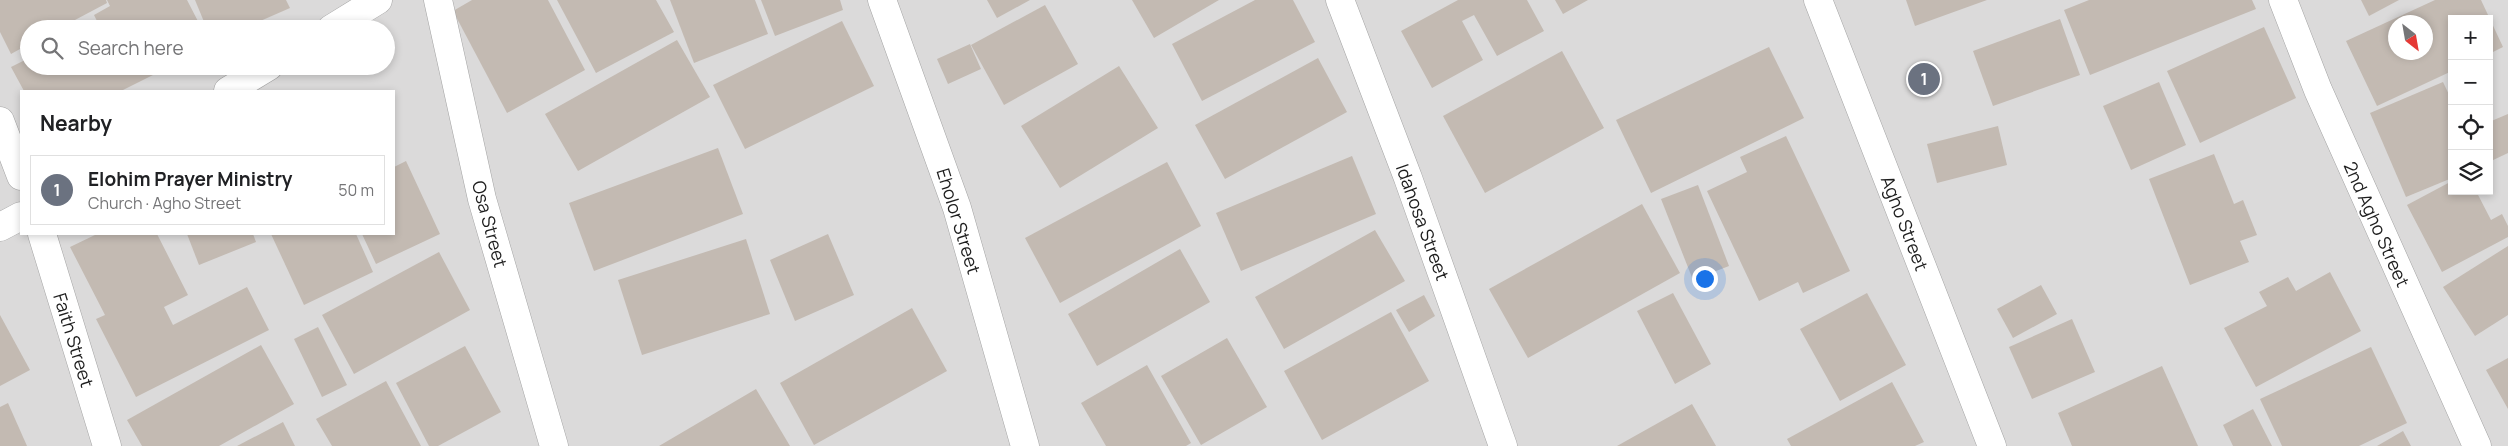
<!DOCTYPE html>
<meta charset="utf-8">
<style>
:root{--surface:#fff;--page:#f6f6f6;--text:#202124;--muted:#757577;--line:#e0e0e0;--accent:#ca0c00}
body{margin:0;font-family:Manrope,sans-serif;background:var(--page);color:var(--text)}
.controls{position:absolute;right:15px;top:15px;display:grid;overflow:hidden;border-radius:0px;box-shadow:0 2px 8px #0003}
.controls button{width:45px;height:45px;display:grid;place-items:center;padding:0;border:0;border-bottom:1px solid var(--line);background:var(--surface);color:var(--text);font:25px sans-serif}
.compass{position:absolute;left:2388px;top:15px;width:45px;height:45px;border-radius:50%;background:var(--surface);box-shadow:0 2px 8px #0003;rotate:149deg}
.you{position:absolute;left:1704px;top:278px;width:18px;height:18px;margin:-12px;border:4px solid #fff;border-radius:50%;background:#1a73e8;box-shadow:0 0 0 8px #1a73e833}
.badge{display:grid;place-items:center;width:32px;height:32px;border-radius:50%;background:var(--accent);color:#fff;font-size:16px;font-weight:700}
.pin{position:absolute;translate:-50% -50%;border:2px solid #fff;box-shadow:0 1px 5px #0006}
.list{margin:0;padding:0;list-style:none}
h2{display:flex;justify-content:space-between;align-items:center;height:65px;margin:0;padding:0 20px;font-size:21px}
h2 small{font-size:16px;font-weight:400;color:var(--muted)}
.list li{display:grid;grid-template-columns:32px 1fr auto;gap:15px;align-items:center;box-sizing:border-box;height:70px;margin:0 10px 10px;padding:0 10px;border:1px solid var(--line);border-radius:0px}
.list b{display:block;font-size:19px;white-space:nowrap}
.list p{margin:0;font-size:16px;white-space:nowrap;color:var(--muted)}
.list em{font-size:16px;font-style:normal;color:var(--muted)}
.icon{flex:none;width:28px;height:28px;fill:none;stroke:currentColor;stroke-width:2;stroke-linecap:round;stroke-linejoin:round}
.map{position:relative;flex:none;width:2508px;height:446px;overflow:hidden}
.search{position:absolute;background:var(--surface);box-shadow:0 2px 8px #0003;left:20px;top:20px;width:375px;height:55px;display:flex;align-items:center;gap:12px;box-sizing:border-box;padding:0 18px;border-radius:28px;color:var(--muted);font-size:19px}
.panel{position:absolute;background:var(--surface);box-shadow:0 2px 8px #0003;left:20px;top:90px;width:375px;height:145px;border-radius:0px}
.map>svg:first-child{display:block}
.residential{fill:#dbdada;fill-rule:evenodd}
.building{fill:#c3bab2;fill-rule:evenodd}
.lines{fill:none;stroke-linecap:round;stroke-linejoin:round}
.minor-casing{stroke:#a4a4a4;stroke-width:29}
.minor{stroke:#fff;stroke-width:28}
.labels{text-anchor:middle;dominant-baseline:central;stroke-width:4;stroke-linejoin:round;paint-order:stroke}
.street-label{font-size:18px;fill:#1d1d1d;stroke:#fff}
</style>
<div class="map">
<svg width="2508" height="446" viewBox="0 0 2508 446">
<rect width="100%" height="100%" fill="#eeebe2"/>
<path class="residential" d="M 0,0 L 2508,0 L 2508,446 L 0,446 ZM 2452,19 L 2489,19 L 2489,191 L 2452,191 ZM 2396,22 L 2426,22 L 2426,52 L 2396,52 ZM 29,29 L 386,29 L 386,66 L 29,66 ZM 21,91 L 394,91 L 394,234 L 21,234 Z"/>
<g class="building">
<path d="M 0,0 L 106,0 L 107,3 L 58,29 L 29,29 L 29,44 L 11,54 L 0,32 Z"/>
<path d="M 107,0 L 187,0 L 202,29 L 87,29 L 98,23 L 94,15 L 110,6 Z"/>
<path d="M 195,0 L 286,0 L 290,8 L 242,29 L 207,29 Z"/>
<path d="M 472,0 L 548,0 L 585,70 L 507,113 L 453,11 Z"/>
<path d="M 557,0 L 656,0 L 674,32 L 596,73 Z"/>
<path d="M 670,0 L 755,0 L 768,34 L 694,63 Z"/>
<path d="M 761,0 L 840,0 L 843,10 L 775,36 Z"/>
<path d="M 987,0 L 1030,0 L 997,18 Z"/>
<path d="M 1132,0 L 1219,0 L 1154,38 Z"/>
<path d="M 1255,0 L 1293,0 L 1315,42 L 1202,101 L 1172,44 Z"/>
<path d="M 1458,0 L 1527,0 L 1544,31 L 1497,56 L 1474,15 L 1462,21 L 1483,60 L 1432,88 L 1401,31 Z"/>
<path d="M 1555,0 L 1588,0 L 1563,14 Z"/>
<path d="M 1906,0 L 1987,0 L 1915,26 Z"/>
<path d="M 2089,0 L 2252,0 L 2256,9 L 2090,75 L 2064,10 Z"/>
<path d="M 2361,0 L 2399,0 L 2369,16 Z"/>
<path d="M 2435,0 L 2481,0 L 2503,47 L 2489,54 L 2489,19 L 2452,19 L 2452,71 L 2377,106 L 2346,41 ZM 2396,22 L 2426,22 L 2426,52 L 2396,52 Z"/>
<path d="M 1045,5 L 1078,64 L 1004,105 L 971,45 Z"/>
<path d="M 2060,19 L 2080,75 L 1993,106 L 1973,51 Z"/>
<path d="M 842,21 L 874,86 L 745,149 L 713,85 Z"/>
<path d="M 2264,27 L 2296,98 L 2200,143 L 2167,71 Z"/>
<path d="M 677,40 L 710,97 L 578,171 L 545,114 Z"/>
<path d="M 970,44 L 981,69 L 948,84 L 937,59 Z"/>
<path d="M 1769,47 L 1804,118 L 1651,193 L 1616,120 Z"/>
<path d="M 1562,51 L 1604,128 L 1485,193 L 1443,116 Z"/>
<path d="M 29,58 L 29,66 L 171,66 L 121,91 L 24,91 L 11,67 Z"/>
<path d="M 1318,58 L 1347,112 L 1225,179 L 1195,125 Z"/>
<path d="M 1119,66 L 1158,128 L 1060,188 L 1021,126 Z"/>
<path d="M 2159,82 L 2186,145 L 2131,170 L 2103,106 Z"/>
<path d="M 2443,82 L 2452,101 L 2452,178 L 2406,197 L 2370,113 Z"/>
<path d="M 2508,114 L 2508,153 L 2489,162 L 2489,122 Z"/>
<path d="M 1998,126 L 2007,165 L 1937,183 L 1927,144 Z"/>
<path d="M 1786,136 L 1850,271 L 1803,293 L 1798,282 L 1759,301 L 1707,191 L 1747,172 L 1740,157 Z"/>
<path d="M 718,148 L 743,214 L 594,271 L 569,203 Z"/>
<path d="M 2214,154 L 2234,204 L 2243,200 L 2257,235 L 2240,241 L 2249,262 L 2190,285 L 2149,179 Z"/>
<path d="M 1352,156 L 1376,214 L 1241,271 L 1216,213 Z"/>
<path d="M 406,161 L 440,234 L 376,264 L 362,234 L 394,234 L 394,167 Z"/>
<path d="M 1167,162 L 1201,226 L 1060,303 L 1025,238 Z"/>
<path d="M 2452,181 L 2452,191 L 2476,191 L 2491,220 L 2502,214 L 2508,226 L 2508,237 L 2442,272 L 2407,205 Z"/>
<path d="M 1698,185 L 1729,266 L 1693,280 L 1661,199 Z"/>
<path d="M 1642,204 L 1680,273 L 1528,358 L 1489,289 Z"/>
<path d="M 1375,230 L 1405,281 L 1284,349 L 1255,297 Z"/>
<path d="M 97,234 L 157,234 L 188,295 L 164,307 L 173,325 L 247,287 L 269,330 L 136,397 L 96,319 L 105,315 L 70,247 Z"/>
<path d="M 187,234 L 253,234 L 256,242 L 199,265 Z"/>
<path d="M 271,234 L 356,234 L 373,272 L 304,305 Z"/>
<path d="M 828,234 L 854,295 L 795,321 L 770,260 Z"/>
<path d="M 746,239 L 770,314 L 642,355 L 618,280 Z"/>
<path d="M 2508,246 L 2508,315 L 2475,336 L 2443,287 Z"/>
<path d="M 1180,249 L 1210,302 L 1097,366 L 1068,314 Z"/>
<path d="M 439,252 L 470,310 L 354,374 L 322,315 Z"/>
<path d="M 2330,272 L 2361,331 L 2256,387 L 2224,328 L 2267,306 L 2259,292 L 2288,277 L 2296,291 Z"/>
<path d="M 2041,285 L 2057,314 L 2013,338 L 1997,309 Z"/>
<path d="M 1673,293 L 1711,364 L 1675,384 L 1637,311 Z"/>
<path d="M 1867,293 L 1906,365 L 1840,401 L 1800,329 Z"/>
<path d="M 1424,295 L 1435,316 L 1409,332 L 1396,310 Z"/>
<path d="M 912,308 L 947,371 L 814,445 L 780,383 Z"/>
<path d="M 1391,312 L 1429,381 L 1322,440 L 1284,371 Z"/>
<path d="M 0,315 L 30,370 L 0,386 Z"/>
<path d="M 2072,319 L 2095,372 L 2032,399 L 2009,347 Z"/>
<path d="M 318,327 L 347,385 L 322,397 L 294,339 Z"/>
<path d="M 1227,338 L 1267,407 L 1201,445 L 1161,376 Z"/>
<path d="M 261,345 L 294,404 L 219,446 L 142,446 L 127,420 Z"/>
<path d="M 465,346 L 501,412 L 438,446 L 429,446 L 396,383 Z"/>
<path d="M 2371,347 L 2407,423 L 2359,446 L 2282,446 L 2260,399 Z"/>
<path d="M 2508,358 L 2508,409 L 2486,370 Z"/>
<path d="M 1147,365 L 1191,443 L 1186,446 L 1106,446 L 1081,403 Z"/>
<path d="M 2162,366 L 2198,446 L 2072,446 L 2058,413 Z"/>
<path d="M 386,381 L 421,446 L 332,446 L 316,419 Z"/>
<path d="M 1892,382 L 1924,442 L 1915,446 L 1791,446 L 1787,439 Z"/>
<path d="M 756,389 L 790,446 L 659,446 Z"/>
<path d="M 8,403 L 27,446 L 0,446 L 0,407 Z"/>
<path d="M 1692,404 L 1716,446 L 1617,446 Z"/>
<path d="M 2253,409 L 2272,446 L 2233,446 L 2223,425 Z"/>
<path d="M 283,422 L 295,446 L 237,446 Z"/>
<path d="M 2403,431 L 2411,446 L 2377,446 Z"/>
</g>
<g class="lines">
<g class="minor-casing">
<g id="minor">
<path d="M 438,0 L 482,199 L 554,446"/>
<path d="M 882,0 L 957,208 L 1025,446"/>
<path d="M 1340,0 L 1408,178 L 1503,446"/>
<path d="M 1818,0 L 1992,446"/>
<path d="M 2283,0 L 2318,90 L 2477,446"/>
<path d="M 331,29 L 378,0"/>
<path d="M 228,91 L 269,66"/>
<path d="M 0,121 L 21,176"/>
<path d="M 0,227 L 21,216"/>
<path d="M 42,234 L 107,446"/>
</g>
</g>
<use href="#minor" class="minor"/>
</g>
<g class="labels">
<g class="street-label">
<text transform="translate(959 221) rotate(73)">Eholor Street</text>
<text transform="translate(1423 222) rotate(70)">Idahosa Street</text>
<text transform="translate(1905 223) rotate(69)">Agho Street</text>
<text transform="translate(490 224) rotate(75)">Osa Street</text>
<text transform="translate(2377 224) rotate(66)">2nd Agho Street</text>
<text transform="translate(74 340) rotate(73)">Faith Street</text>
</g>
</g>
</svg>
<div class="controls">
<button>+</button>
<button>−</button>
<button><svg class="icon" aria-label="locate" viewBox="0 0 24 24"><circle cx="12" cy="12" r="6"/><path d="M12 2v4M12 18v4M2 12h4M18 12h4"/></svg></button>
<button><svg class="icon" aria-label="layers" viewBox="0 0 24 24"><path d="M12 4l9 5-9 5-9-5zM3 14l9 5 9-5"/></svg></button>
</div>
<svg class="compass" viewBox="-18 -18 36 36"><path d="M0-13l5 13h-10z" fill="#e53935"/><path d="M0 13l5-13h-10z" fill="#757577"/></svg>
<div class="you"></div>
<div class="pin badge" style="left:1924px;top:79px;background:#6b7280">1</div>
<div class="search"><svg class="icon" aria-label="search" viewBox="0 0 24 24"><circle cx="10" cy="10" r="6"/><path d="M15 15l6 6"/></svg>Search here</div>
<section class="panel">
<h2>Nearby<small></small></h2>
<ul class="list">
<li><span class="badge" style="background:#6b7280">1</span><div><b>Elohim Prayer Ministry</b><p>Church · Agho Street</p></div><em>50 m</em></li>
</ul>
</section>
</div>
